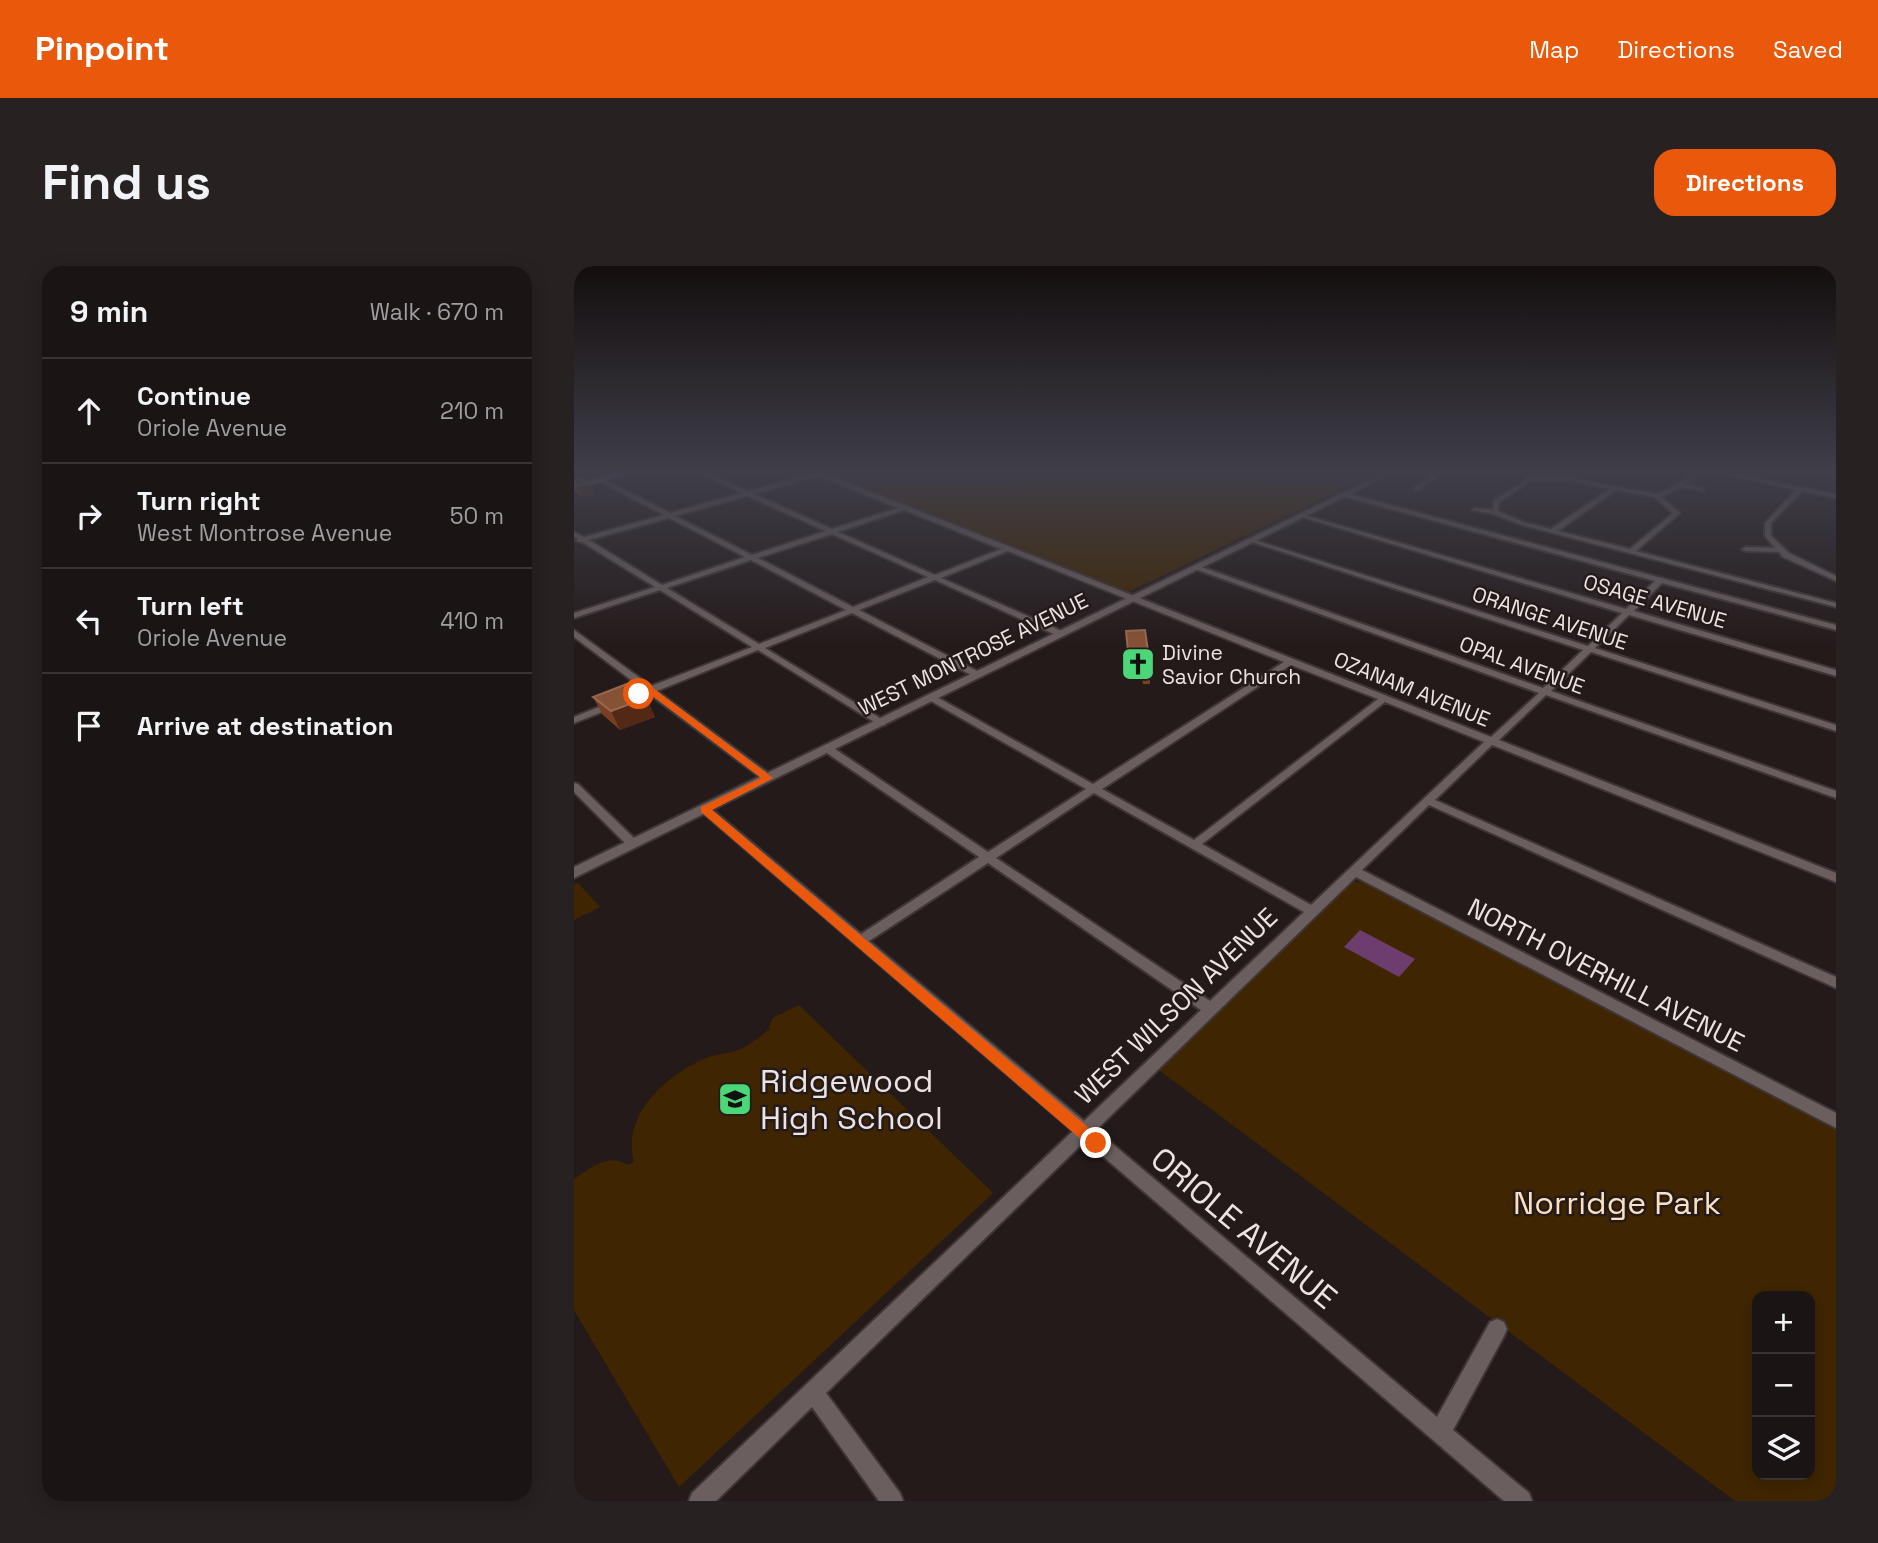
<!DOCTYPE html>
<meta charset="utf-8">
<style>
:root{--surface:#1b1414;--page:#282122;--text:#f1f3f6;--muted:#a09ea0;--line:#393334;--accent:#ea580c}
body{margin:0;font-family:"Space Grotesk",sans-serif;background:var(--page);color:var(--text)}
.controls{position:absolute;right:21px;bottom:21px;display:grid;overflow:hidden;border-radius:14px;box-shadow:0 4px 18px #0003}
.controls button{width:63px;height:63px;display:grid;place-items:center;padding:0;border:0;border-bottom:2px solid var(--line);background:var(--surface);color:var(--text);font:35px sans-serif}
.stop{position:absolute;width:21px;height:21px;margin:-16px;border:5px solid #ea580c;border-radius:50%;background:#fff}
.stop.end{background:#ea580c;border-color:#fff;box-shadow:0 2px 7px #0008}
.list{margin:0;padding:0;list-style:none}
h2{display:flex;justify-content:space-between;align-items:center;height:91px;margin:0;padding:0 28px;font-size:30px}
h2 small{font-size:23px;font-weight:400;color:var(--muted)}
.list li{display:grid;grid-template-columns:46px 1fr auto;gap:21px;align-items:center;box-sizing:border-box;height:105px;padding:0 28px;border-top:2px solid var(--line)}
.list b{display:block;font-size:26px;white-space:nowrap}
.list p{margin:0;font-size:23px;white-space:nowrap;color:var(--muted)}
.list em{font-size:23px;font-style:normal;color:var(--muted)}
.icon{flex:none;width:38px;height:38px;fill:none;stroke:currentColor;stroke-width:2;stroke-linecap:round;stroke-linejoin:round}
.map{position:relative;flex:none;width:1262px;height:1235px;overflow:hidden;border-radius:21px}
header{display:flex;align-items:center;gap:42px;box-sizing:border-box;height:98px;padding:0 35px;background:var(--accent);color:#fff}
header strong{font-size:33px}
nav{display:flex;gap:38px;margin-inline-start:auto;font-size:24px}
.intro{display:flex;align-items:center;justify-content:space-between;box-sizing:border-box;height:168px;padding:0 42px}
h1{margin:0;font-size:49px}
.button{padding:18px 32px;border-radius:21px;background:var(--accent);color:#fff;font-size:24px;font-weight:700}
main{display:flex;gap:42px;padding:0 42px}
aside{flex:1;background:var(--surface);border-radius:21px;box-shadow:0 4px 18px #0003}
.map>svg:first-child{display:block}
.green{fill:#402600;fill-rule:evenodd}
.water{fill:#6e3d70}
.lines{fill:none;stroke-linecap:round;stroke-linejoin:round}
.minor-casing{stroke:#3e3636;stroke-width:4}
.tertiary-casing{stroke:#3e3636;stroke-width:4}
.primary-casing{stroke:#3e3636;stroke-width:3}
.minor{fill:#6b5e5e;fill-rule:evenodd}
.tertiary{fill:#6b5e5e;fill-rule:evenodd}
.primary{fill:#9f6e81;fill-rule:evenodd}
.wall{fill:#7a3f20}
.shaded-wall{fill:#532915}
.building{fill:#875135;stroke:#966850;stroke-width:2}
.route{fill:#ea580c}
.labels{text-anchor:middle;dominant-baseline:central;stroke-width:5;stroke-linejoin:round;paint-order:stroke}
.far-street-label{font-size:21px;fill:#ebe4e3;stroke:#241a1a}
.far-poi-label{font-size:21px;fill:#ebe4e3;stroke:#241a1a;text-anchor:start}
.street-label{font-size:26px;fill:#ebe4e3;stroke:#241a1a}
.near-poi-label{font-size:32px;fill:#ebe4e3;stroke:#241a1a;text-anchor:start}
.near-park-label{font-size:32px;fill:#fbe0bf;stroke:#241a1a}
.near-street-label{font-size:32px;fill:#ebe4e3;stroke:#241a1a}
</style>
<header>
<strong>Pinpoint</strong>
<nav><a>Map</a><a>Directions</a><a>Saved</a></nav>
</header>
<div class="intro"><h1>Find us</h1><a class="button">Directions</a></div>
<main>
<aside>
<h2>9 min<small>Walk · 670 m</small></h2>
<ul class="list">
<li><svg class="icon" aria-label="ahead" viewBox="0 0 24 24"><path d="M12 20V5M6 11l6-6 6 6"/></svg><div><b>Continue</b><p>Oriole Avenue</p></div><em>210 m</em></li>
<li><svg class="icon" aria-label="right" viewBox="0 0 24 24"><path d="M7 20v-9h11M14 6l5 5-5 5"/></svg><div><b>Turn right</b><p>West Montrose Avenue</p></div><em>50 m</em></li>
<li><svg class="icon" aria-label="left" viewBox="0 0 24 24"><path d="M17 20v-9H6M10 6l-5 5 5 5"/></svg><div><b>Turn left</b><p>Oriole Avenue</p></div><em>410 m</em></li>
<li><svg class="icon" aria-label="arrive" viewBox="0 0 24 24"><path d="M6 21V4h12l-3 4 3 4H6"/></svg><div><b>Arrive at destination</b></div></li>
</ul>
</aside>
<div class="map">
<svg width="1262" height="1235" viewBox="0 0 1262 1235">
<rect width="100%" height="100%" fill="#241a1a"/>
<g class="green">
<path d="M 254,207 L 801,207 L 555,326 Z"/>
<path d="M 778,616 L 791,616 L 1262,862 L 1262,1235 L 1161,1235 L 585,804 ZM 1183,1030 L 1236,1030 L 1236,1209 L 1183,1209 Z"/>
<path d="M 4,617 L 26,641 L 0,654 L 0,619 Z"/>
<path d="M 225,739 L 419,927 L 105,1221 L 0,1044 L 0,913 C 16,902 35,886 54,899 L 60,896 C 47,849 92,809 132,792 C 142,788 153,788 164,784 C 175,780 186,770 196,763 L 195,761 L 199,752 Z"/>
</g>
<path class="water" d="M 786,664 L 841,693 L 825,711 L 770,681 Z"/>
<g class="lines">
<g class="minor-casing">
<g id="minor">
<path d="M 125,207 L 134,207 L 174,225 L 238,207 L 249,207 L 917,471 L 965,427 L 618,302 L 625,300 L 969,422 L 1009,384 L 675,275 L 680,274 L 1014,380 L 1048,347 L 725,250 L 730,249 L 1052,343 L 1081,315 L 769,230 L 771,227 L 1262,359 L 1262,364 L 1088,317 L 1060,345 L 1262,404 L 1262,410 L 1055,349 L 1021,382 L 1262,459 L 1262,465 L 1017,386 L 977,425 L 1262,525 L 1262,532 L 972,429 L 925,474 L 1262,607 L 1262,616 L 918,479 L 861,534 L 1262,711 L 1262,722 L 855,539 L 788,604 L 1262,847 L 1262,862 L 782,611 L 522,864 L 863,1151 L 916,1056 L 923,1053 L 930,1056 L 933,1063 L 930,1070 L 879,1164 L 955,1227 L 958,1235 L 930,1235 L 511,875 L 252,1127 L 326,1227 L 329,1235 L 305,1235 L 238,1141 L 142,1235 L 115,1235 L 118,1227 L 499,865 L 127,545 L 125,543 L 127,541 L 135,541 L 287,668 L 405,591 L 250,485 L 250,481 L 258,481 L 414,586 L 512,523 L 355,434 L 355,430 L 361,430 L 519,518 L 710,396 L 434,285 L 367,312 L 490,366 L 490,370 L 484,370 L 361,314 L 285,344 L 407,407 L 407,411 L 401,411 L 278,347 L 191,382 L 311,455 L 311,459 L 305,459 L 184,384 L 83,425 L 198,510 L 199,512 L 198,514 L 190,514 L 75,428 L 0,457 L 0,451 L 69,423 L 0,371 L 0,364 L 77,420 L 178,381 L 86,324 L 0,352 L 0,347 L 81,321 L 8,276 L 2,275 L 4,273 L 0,271 L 0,266 L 10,271 L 90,249 L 25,215 L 25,213 L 29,213 L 96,247 L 168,227 ZM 244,210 L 324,242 L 258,263 L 180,228 ZM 173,230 L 252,265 L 178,289 L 101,250 ZM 330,244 L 427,283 L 361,309 L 264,266 ZM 95,252 L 171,291 L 88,319 L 15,274 ZM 258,268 L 354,311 L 279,341 L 184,292 ZM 177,294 L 272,344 L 185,378 L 93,322 ZM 717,399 L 804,433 L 620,574 L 528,523 ZM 811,436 L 910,476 L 737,639 L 628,578 ZM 520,527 L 730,646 L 636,735 L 422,592 ZM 414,597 L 627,744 L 510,855 L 295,675 Z"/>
<path d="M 861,207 L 869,207 L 844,224 L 840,224 L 840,222 Z"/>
<path d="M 1120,207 L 1132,207 L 1110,218 L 1130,223 L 1130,225 L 1106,221 L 1087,231 L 1106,247 L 1062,285 L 1262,337 L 1262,341 L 948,259 L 919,248 L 898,244 L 901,242 L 919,244 L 920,234 L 946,218 L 951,212 L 994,211 L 1082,228 L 1093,224 ZM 994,215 L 1036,223 L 977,263 L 952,257 L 924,245 L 925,236 L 950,220 L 953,216 ZM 1042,224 L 1080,231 L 1099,247 L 1056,283 L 984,265 Z"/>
<path d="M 1143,207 L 1157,207 L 1262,228 L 1262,232 L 1228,225 L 1197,257 L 1197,270 L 1215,287 L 1262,310 L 1262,315 L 1209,291 L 1205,286 L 1172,285 L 1168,283 L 1172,281 L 1201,282 L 1191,270 L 1191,257 L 1222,224 Z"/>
<path d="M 0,517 L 4,518 L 63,575 L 65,578 L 63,581 L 55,581 L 0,526 Z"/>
</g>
</g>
<g class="tertiary-casing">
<path id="tertiary" d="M 810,207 L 819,207 L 0,612 L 0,601 Z"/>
</g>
<g class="primary-casing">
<path id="primary" d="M 41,207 L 57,207 L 0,224 L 0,218 Z"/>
</g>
<use href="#minor" class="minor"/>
<use href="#tertiary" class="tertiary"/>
<use href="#primary" class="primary"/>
</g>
<g class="wall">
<path d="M 0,214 L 16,217 L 21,228 L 9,231 L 1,226 L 0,224 Z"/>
<path d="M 552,365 L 576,399 L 576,418 L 569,418 L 568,413 L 556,414 Z"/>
<path d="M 19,431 L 72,432 L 81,451 L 46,464 L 29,449 Z"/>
</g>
<g class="shaded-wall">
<path d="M 16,217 L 21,228 L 9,231 L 4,220 Z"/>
<path d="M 72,432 L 81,451 L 46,464 L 37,445 Z"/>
</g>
<g class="building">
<path d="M 8,212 L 16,217 L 4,220 L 0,218 L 0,214 Z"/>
<path d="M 571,364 L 576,399 L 568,400 L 567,395 L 555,396 L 552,365 Z"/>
<path d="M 53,418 L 72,432 L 37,445 L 19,431 Z"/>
</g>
<linearGradient id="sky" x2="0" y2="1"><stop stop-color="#140e0e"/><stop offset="0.54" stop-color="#3f3e49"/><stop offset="1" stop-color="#3f3e49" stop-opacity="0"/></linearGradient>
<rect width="1262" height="380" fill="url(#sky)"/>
<path class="route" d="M 73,422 L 79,422 L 199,512 L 138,544 L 528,873 L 530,877 L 528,882 L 517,882 L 127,546 L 127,541 L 187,512 L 75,427 L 65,431 L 60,428 Z"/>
<defs>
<g id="church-square" transform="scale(1.75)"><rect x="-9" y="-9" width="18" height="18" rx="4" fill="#4bd677" stroke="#241a1a"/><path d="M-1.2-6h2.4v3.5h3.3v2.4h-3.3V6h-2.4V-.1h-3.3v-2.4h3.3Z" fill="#111"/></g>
<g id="school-square" transform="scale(1.75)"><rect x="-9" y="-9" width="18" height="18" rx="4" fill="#4bd677" stroke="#241a1a"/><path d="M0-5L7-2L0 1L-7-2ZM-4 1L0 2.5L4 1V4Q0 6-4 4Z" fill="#111"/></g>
</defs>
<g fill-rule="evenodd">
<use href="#church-square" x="564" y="398"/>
<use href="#school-square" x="161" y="833"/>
</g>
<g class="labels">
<g class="far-street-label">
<text transform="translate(1081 335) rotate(16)">OSAGE AVENUE</text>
<text transform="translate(976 352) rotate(18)">ORANGE AVENUE</text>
<text transform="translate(399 388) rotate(-26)">WEST MONTROSE AVENUE</text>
<text transform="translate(948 399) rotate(20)">OPAL AVENUE</text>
<text transform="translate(838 423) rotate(22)">OZANAM AVENUE</text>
</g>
<g class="far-poi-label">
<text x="588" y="386">Divine<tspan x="588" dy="24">Savior Church</tspan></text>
</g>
<g class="street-label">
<text transform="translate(1032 709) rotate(27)">NORTH OVERHILL AVENUE</text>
<text transform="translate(602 740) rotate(-44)">WEST WILSON AVENUE</text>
</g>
<g class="near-poi-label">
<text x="186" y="815">Ridgewood<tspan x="186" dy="37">High School</tspan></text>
</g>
<g class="near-park-label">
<text x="1043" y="937">Norridge Park</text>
</g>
<g class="near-street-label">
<text transform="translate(670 962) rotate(40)">ORIOLE AVENUE</text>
</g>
</g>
</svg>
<div class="controls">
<button>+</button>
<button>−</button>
<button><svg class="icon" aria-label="layers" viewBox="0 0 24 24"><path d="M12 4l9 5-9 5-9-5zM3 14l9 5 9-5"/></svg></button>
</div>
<div class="stop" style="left:65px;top:428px"></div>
<div class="stop end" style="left:522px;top:877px"></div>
</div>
</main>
